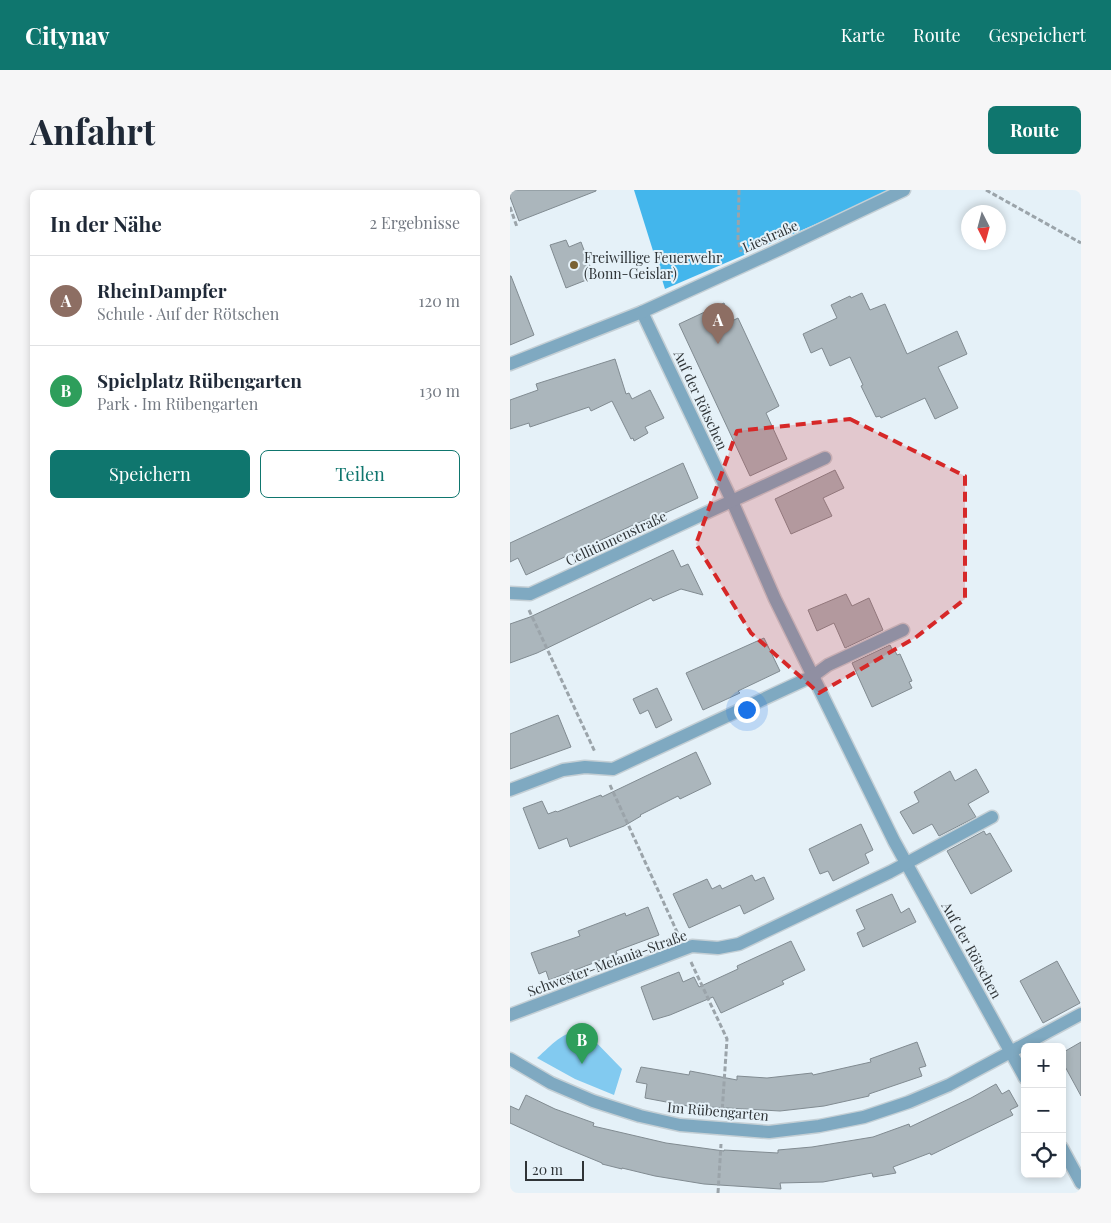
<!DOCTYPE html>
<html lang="de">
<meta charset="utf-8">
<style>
:root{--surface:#fff;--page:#f6f6f7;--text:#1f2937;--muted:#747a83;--line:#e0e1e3;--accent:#0f766e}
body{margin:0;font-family:"Playfair Display",serif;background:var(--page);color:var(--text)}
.controls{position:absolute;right:15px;bottom:15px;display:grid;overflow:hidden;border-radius:8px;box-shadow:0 2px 8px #0003}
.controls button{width:45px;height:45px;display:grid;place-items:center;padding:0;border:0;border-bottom:1px solid var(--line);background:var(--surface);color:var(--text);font:25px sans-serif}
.compass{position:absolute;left:451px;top:15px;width:45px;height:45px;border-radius:50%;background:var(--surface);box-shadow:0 2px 8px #0003;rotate:174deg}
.scale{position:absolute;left:15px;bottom:12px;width:59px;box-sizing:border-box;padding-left:5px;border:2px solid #2f3437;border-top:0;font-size:14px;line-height:18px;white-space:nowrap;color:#2f3437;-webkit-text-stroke:4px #e5f1f8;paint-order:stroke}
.you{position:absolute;left:236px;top:519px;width:18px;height:18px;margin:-12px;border:4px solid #fff;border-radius:50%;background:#1a73e8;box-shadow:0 0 0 8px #1a73e833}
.badge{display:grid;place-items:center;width:32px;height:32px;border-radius:50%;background:var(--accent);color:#fff;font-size:16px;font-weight:700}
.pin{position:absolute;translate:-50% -41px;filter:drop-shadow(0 1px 2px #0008)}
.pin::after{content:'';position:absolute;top:26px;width:18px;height:15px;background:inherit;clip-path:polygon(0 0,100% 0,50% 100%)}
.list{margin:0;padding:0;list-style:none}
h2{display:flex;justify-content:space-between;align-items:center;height:65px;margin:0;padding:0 20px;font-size:21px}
h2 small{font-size:16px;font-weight:400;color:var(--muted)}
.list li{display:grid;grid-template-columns:32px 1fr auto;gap:15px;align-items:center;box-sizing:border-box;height:90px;padding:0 20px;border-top:1px solid var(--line)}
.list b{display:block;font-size:19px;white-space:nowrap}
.list p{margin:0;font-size:16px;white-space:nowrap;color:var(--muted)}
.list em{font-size:16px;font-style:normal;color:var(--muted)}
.actions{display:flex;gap:10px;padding:15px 20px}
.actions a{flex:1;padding:11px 0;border:1px solid var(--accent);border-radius:8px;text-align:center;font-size:18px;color:var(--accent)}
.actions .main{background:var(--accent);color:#fff}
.icon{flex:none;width:28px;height:28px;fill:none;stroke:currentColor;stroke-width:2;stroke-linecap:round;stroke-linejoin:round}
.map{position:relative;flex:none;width:571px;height:1003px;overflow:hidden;border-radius:8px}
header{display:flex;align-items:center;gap:30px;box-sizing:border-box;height:70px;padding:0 25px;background:var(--accent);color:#fff}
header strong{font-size:24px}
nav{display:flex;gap:28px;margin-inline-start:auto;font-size:18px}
.intro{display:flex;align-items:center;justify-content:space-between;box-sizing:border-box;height:120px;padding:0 30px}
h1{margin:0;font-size:35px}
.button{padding:12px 22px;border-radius:8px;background:var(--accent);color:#fff;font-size:18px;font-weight:700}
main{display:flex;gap:30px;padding:0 30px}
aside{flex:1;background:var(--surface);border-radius:8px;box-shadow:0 2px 8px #0003}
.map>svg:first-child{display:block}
.green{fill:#82caf0}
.forest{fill:#43b6ec}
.building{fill:#abb6bc;stroke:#818b91}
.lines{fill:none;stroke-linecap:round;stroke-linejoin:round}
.minor-casing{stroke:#c4cfd5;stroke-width:15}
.path{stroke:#9ba4aa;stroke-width:3;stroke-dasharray:5 2.5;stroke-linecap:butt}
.minor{stroke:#7fa9c1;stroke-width:12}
.marked{fill:#d62828;fill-opacity:0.2;stroke:#d62828;stroke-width:4;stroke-dasharray:10 6;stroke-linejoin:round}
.poi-dot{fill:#7a6233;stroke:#e5f1f8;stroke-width:2}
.labels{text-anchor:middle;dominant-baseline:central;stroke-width:4;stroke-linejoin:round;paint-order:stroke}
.street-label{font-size:14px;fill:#2f3437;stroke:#e5f1f8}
.poi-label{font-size:14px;fill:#2f3437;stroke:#e5f1f8;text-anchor:start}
</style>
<header>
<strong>Citynav</strong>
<nav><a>Karte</a><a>Route</a><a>Gespeichert</a></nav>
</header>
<div class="intro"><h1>Anfahrt</h1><a class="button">Route</a></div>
<main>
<aside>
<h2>In der Nähe<small>2 Ergebnisse</small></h2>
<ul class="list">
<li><span class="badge" style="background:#8d6e63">A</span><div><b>RheinDampfer</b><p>Schule · Auf der Rötschen</p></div><em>120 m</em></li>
<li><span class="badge" style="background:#2e9e5b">B</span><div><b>Spielplatz Rübengarten</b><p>Park · Im Rübengarten</p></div><em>130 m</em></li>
</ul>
<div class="actions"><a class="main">Speichern</a><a>Teilen</a></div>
</aside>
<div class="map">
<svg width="571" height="1003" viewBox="0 0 571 1003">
<rect width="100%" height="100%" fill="#e5f1f8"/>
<path class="green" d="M 74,840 L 112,879 L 104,905 L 65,889 L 27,868 C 43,854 51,842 74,840 Z"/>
<path class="forest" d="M 124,0 L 385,0 L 155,99 Z"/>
<g class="building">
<path d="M 0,0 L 86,0 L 86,1 L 9,31 L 0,7 Z"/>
<path d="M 56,50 L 59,57 L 71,52 L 84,87 L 56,98 L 40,55 Z"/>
<path d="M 0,86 L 1,86 L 24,145 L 0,155 Z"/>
<path d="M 352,103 L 360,120 L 375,114 L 397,164 L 447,141 L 457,164 L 428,177 L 448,218 L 425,229 L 415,208 L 371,228 L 370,226 L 366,227 L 351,196 L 353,195 L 340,167 L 320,176 L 312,158 L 301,163 L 293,144 L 327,128 L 321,115 L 340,106 L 341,108 Z"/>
<path d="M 214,113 L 222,131 L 228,128 L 269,216 L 256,223 L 277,269 L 240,286 L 169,134 Z"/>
<path d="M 105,169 L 116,204 L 119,203 L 122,209 L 140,200 L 154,228 L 135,237 L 138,243 L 124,251 L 123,248 L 121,249 L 102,211 L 81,221 L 79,217 L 20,237 L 19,233 L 0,239 L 0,210 L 28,200 L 26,194 Z"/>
<path d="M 173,273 L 188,308 L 153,324 L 152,323 L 121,336 L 16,385 L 8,368 L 0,372 L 0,353 Z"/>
<path d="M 325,280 L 334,298 L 313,308 L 322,326 L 281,344 L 265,309 Z"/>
<path d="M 163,360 L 171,377 L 178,374 L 193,405 L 171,399 L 143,411 L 141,408 L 27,463 L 0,473 L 0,434 L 20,427 Z"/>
<path d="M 336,404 L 342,416 L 359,408 L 373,440 L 335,458 L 324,433 L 307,441 L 298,420 Z"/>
<path d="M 254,448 L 270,481 L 228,501 L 230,503 L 193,520 L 176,483 Z"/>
<path d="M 380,455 L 383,461 L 385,461 L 387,465 L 390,464 L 402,491 L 399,492 L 402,498 L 362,517 L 342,473 Z"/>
<path d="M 147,498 L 162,530 L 146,538 L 138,520 L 130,524 L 123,509 Z"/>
<path d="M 48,525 L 61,557 L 0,579 L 0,544 Z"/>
<path d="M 186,562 L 201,594 L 170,609 L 168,606 L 130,625 L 131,626 L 114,636 L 60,657 L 57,648 L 29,659 L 13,618 L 32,611 L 38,624 L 46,621 L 47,622 L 91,605 L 92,607 Z"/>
<path d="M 466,579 L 479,602 L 458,614 L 466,627 L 429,646 L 422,634 L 403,644 L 390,622 L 409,612 L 404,602 L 440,581 L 445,591 Z"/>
<path d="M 351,634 L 363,660 L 355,664 L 359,673 L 323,691 L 318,681 L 310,684 L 299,659 Z"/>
<path d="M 474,641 L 476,645 L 480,643 L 502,681 L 461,704 L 437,661 Z"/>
<path d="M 242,685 L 245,691 L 254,687 L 264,709 L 234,724 L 230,715 L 179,738 L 163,704 L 197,689 L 202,699 L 210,695 L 212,699 Z"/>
<path d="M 382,704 L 391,723 L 399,718 L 406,732 L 353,757 L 347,743 L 355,739 L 346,720 Z"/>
<path d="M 138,717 L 149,745 L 106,761 L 107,764 L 39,790 L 36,781 L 29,784 L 21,763 L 70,746 L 68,741 L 115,723 L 116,726 Z"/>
<path d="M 281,751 L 295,780 L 272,791 L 274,794 L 211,823 L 203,807 L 160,825 L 143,830 L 131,797 L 169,782 L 173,792 L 184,787 L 189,797 L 228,779 L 227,776 Z"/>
<path d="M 547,771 L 570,813 L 533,833 L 510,791 Z"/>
<path d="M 407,852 L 416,876 L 409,878 L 412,886 L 359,904 L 359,906 L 314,916 L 270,921 L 199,917 L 199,920 L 135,908 L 137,894 L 126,892 L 131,877 L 179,885 L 180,881 L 227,890 L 227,886 L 257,888 L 302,883 L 303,885 L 361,872 L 360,869 Z"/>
<path d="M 571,852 L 571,906 L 552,871 L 552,863 Z"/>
<path d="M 486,894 L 492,904 L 499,900 L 508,916 L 500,920 L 503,925 L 421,965 L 420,963 L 383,977 L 386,983 L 363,987 L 362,983 L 313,992 L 270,993 L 271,999 L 194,994 L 145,986 L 112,978 L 112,979 L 92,974 L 92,973 L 48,955 L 0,933 L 0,916 L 9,920 L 16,905 L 45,919 L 84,933 L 83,936 L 156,953 L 214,961 L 214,960 L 268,963 L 268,960 L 302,957 L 363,947 L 399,934 L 400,937 L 461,908 Z"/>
</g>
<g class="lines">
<g class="minor-casing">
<g id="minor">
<path d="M 132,122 L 222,311 L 265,409 L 384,651 L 515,888"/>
<path d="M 0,174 L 132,122 L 268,60 L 394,0"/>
<path d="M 0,403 L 20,404 L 315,268"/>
<path d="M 0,600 L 53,580 L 75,577 L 103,579 L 303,486 L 318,475 L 393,440"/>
<path d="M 0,825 L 182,756 L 208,758 L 229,754 L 380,682 L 482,627"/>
<path d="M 0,869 L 41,893 L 83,911 L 130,926 L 170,935 L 259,942 L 309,936 L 354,927 L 399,912 L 439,895 L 571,824"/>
<path d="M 552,958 L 571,993"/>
</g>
</g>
<g class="path">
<path d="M 229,0 L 228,49 L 231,62"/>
<path d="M 476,0 L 571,53"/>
<path d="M 0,17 L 7,37"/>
<path d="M 19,420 L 85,562"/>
<path d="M 100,595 L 168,744"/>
<path d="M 181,772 L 217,849 L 212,923"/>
<path d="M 208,1003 L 211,954"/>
</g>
<use href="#minor" class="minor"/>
</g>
<path class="marked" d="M 340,229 L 455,286 L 455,409 L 405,448 L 309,503 L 241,443 L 186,354 L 227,241 Z"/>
<circle class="poi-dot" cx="64" cy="75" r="5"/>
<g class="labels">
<g class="street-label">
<text transform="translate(260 46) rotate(-24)">Liestraße</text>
<text transform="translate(191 210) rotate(65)">Auf der Rötschen</text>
<text transform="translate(106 348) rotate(-25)">Cellitinnenstraße</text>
<text transform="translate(462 760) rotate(61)">Auf der Rötschen</text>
<text transform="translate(97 773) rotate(-20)">Schwester-Melania-Straße</text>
<text transform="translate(208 921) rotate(5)">Im Rübengarten</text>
</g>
<g class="poi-label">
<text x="74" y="67">Freiwillige Feuerwehr<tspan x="74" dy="16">(Bonn-Geislar)</tspan></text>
</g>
</g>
</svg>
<div class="controls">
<button>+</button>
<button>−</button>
<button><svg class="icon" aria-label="locate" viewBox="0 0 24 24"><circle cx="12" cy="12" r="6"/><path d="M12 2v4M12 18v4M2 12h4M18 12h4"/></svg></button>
</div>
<svg class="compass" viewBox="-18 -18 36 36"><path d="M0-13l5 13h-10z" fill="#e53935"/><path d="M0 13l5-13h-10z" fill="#747a83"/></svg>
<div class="scale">20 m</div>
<div class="you"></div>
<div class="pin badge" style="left:208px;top:154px;background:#8d6e63">A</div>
<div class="pin badge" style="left:72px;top:874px;background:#2e9e5b">B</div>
</div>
</main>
